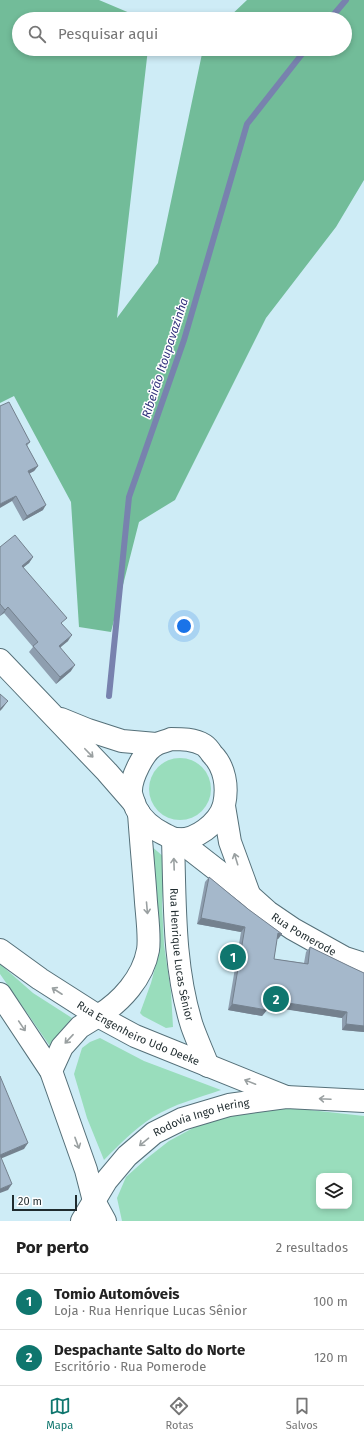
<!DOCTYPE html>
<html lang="pt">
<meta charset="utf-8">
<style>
:root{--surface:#fff;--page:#f6f6f6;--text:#222;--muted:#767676;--line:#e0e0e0;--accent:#0f766e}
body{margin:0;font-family:"Fira Sans",sans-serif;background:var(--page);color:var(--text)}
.controls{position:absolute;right:12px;bottom:12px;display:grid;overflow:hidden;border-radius:8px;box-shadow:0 2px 6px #0003}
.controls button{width:36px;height:36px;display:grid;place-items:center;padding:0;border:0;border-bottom:1px solid var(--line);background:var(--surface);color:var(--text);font:20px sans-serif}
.scale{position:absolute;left:12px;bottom:10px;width:65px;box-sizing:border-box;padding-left:4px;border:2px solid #1f2b2e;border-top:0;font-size:11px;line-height:14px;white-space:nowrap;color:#1f2b2e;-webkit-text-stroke:3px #fff;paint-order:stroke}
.you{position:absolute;left:184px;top:626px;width:14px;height:14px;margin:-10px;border:3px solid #fff;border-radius:50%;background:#1a73e8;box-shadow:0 0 0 6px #1a73e833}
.badge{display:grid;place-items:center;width:26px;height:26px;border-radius:50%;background:var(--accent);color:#fff;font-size:13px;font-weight:700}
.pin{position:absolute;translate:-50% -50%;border:2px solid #fff;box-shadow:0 1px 4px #0006}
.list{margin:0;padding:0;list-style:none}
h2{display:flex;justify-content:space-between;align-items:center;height:52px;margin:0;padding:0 16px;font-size:17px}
h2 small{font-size:13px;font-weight:400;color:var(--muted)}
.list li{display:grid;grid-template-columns:26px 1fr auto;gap:12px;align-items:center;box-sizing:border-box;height:56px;padding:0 16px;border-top:1px solid var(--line)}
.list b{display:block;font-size:15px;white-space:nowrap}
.list p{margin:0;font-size:13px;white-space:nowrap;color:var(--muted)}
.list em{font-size:13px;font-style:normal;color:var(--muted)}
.icon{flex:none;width:22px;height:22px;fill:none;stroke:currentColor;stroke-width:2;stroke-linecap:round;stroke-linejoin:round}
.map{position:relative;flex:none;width:364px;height:1221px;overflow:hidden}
.search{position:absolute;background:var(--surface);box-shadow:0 2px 6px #0003;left:12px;right:12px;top:12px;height:44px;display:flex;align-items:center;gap:10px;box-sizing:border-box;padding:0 14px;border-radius:22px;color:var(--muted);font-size:15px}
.sheet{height:164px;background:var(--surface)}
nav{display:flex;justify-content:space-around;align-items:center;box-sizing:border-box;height:56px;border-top:1px solid var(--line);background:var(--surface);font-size:11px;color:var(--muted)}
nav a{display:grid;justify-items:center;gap:2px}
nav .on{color:var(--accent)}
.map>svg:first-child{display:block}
.green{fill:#99ddbc;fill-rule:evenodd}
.forest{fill:#72bc99}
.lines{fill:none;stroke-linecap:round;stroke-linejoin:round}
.stream{stroke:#7882ae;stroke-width:6}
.tertiary-casing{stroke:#557079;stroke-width:24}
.primary-casing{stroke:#557079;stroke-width:24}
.trunk-casing{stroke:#557079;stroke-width:24}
.tertiary{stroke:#fff;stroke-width:22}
.primary{stroke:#fff;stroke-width:22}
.trunk{stroke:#fff;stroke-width:22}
.wall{fill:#8e9eaf}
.shaded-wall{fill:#74818e}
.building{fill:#a5b8cb;stroke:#74818e}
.oneway{stroke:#9aa0a1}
.labels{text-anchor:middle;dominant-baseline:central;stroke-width:3;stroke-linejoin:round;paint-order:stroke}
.street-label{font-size:11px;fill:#1f2b2e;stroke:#fff}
.water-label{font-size:12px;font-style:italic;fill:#32337c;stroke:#fff}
</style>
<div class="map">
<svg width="364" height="1221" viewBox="0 0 364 1221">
<rect width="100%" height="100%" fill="#ceecf6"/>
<g class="green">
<circle cx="180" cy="789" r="31"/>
<path d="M 150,845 L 165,858 L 162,904 L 164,945 L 171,992 L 173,1027 L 166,1028 L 143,1016 L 140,1013 L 151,983 L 158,957 L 160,936 Z"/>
<path d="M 0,964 L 33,993 L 72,1018 L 61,1031 L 52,1049 L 0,974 Z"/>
<path d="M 100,1038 L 144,1061 L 221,1090 C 198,1098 174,1104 153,1117 C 134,1129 119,1145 104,1160 L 87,1118 L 74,1074 L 82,1048 L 90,1042 Z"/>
<path d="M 292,1108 L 364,1116 L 364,1221 L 122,1221 L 117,1198 L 126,1177 L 146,1159 L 169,1141 L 204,1122 L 246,1112 ZM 319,1176 L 349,1176 L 349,1206 L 319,1206 Z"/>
</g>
<path class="forest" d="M 0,0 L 99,0 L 144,19 L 19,19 L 19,49 L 148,49 L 117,318 L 158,263 L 203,49 L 345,49 L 345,19 L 227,19 L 247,0 L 364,0 L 364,180 L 336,227 L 266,318 L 175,500 L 139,522 L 111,632 L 79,627 L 71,502 L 14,396 L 0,403 Z"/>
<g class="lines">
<g class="stream">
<path d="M 330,19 L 346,0"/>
<path d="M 109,696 L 129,497 L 184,340 L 247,124 L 306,49"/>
</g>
<g class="tertiary-casing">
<g id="tertiary">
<path d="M 0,660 L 107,772 L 134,803"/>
<path d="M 61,719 L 88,730 L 122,741 L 156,744"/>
<path d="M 171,739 C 182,739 194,739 204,745 C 207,747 210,751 212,754 C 225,767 228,787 224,805 C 219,823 195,842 175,839 C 171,838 168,836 164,834 C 152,828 142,820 136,808 C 134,803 132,798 131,793 C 130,779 144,750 157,744 C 161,742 167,741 171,739 Z"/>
<path d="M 224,806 L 230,842 L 249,894"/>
<path id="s1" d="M 173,839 C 175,901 173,966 192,1026 C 197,1040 203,1053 208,1066"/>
<path id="s2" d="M 177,839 L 249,895 L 268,912 L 293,929 L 345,958 L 364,964"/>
<path d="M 98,1016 C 121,1002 143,978 148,950 C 150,938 147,915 146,902 C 144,872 141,843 139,813"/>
</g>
</g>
<g class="primary-casing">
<g id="primary">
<path id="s3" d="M 0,950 L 40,979 L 98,1016 L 135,1036 L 286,1097"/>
<path d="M 0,994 L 51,1071 L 86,1170 L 94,1201"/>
<path d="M 51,1071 L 62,1047 L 80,1027 L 98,1016"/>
</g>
</g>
<g class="trunk-casing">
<g id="trunk">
<path d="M 94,1201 L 105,1221"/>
<path id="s4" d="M 82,1221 L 106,1181 L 127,1156 L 154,1133 L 182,1119 L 229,1105 L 286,1097 L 364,1101"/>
</g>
</g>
<use href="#tertiary" class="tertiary"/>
<use href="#primary" class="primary"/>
<use href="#trunk" class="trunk"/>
</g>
<g class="wall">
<path d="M 0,406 L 30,442 L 27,446 L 38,466 L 34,471 L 29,474 L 43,510 L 23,521 L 12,501 Z"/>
<path d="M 0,547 L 33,557 L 29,563 L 23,567 L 62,624 L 68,641 L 60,647 L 71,671 L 56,684 L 29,652 L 33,647 L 4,613 L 0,616 Z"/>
<path d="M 209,877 L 248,909 L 282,934 L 278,939 L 277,939 L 274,959 L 304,963 L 306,952 L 310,947 L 349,966 L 364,973 L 364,1032 L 342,1030 L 342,1018 L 267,1006 L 267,1010 L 262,1016 L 228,1010 L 241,932 L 197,924 L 205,882 Z"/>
</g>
<g class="shaded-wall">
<path d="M 38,466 L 34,471 L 24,476 L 28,471 Z"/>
<path d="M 16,496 L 12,501 L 0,508 L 0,504 Z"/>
<path d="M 46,505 L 43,510 L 23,521 L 27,516 Z"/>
<path d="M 33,557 L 29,563 L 18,572 L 22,566 Z"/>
<path d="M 8,607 L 4,613 L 0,616 L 5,610 Z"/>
<path d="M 72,635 L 68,641 L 55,652 L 59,646 Z"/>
<path d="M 75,665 L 71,671 L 56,684 L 60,677 Z"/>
<path d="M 8,701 L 2,709 L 0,711 L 0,709 Z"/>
<path d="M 201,918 L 245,927 L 241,932 L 197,924 Z"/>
<path d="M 278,933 L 282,934 L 278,939 L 274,939 Z"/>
<path d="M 268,1000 L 347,1012 L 342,1018 L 264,1006 Z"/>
<path d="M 232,1004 L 267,1010 L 262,1016 L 228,1010 Z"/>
<path d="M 346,1024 L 364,1026 L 364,1032 L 342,1030 Z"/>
<path d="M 28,1143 L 24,1149 L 0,1159 L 0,1155 Z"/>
<path d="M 12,1184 L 8,1190 L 0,1193 L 0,1189 Z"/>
</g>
<g class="building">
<path d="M 9,402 L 30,442 L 26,444 L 38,466 L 28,471 L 46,505 L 27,516 L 16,496 L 0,504 L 0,406 Z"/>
<path d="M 15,535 L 33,557 L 22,566 L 67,618 L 61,623 L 72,635 L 59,646 L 75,665 L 60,677 L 33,646 L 38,642 L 8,607 L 5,610 L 0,604 L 0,547 Z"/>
<path d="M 0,694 L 8,701 L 0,709 Z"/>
<path d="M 209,877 L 248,909 L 282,934 L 278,933 L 274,959 L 308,964 L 310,947 L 349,966 L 364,973 L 364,1026 L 346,1024 L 347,1012 L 268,1000 L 267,1010 L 232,1004 L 245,927 L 201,918 Z"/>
<path d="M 0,1076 L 28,1143 L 0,1155 Z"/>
<path d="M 0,1155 L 12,1184 L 0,1189 Z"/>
</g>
<defs><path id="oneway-shaft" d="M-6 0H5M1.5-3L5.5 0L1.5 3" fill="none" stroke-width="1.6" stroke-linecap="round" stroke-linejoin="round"/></defs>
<g class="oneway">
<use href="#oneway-shaft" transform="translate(89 753) rotate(46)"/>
<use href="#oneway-shaft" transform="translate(236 859) rotate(-107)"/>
<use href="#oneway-shaft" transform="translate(174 864) rotate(-92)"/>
<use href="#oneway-shaft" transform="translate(147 908) rotate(85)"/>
<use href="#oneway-shaft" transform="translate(57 991) rotate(-147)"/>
<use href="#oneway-shaft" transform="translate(22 1026) rotate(56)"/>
<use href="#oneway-shaft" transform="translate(69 1039) rotate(133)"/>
<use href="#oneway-shaft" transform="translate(250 1082) rotate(-158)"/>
<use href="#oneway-shaft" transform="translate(325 1099) rotate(-177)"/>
<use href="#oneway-shaft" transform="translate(144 1142) rotate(140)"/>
<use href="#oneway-shaft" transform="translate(77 1143) rotate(70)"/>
</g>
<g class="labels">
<g class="street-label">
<text stroke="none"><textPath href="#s2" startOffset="159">Rua Pomerode</textPath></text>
<text stroke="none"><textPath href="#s1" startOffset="116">Rua Henrique Lucas Sênior</textPath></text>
<text stroke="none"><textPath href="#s3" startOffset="162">Rua Engenheiro Udo Deeke</textPath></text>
<text stroke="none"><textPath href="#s4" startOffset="165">Rodovia Ingo Hering</textPath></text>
</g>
<g class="water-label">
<text transform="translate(165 358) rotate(-72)">Ribeirão Itoupavazinha</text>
</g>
</g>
</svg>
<div class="controls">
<button><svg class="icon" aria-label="layers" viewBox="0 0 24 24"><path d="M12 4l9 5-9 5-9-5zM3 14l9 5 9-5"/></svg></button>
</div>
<div class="scale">20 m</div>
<div class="you"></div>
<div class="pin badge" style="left:233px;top:957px">1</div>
<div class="pin badge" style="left:276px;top:999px">2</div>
<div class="search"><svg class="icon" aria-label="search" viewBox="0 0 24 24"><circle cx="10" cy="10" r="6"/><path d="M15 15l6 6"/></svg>Pesquisar aqui</div>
</div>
<section class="sheet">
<h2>Por perto<small>2 resultados</small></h2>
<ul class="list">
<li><span class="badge">1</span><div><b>Tomio Automóveis</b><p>Loja · Rua Henrique Lucas Sênior</p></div><em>100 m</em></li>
<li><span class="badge">2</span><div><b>Despachante Salto do Norte</b><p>Escritório · Rua Pomerode</p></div><em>120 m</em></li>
</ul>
</section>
<nav>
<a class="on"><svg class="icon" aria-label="map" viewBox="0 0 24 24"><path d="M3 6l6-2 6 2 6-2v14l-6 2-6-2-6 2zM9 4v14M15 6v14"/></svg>Mapa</a>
<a><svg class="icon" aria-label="directions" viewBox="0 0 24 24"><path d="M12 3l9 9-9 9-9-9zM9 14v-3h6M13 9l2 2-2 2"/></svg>Rotas</a>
<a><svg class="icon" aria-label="saved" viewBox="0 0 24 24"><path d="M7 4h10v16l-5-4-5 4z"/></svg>Salvos</a>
</nav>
